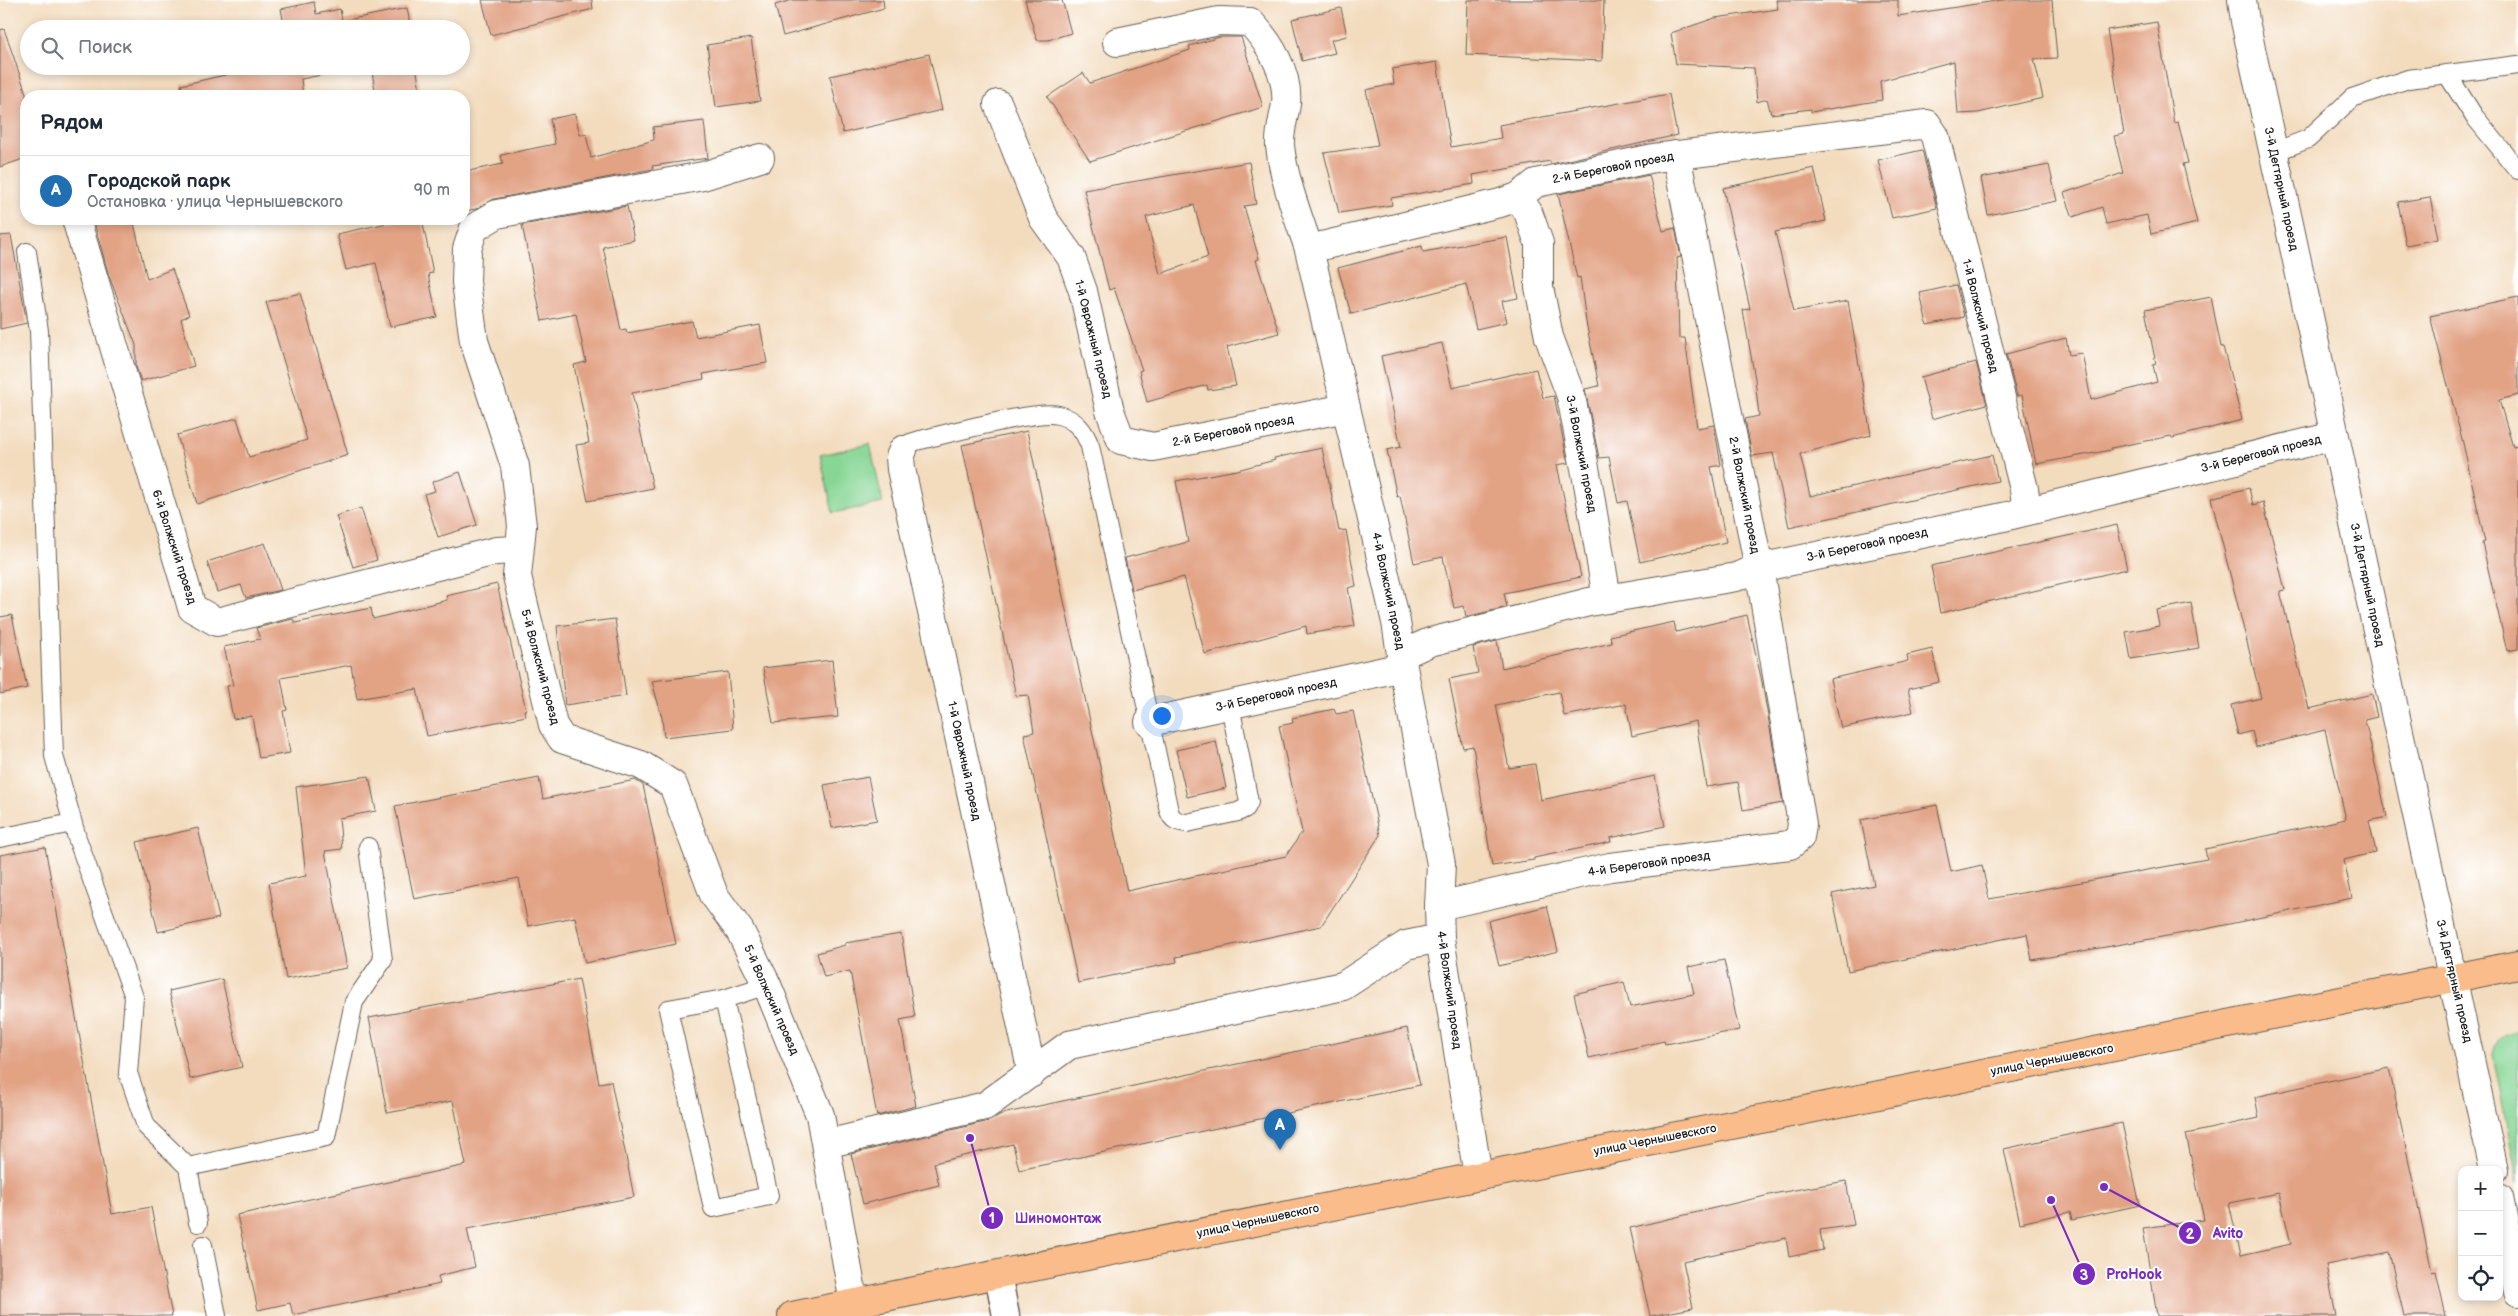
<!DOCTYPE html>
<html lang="ru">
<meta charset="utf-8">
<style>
:root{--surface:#fff;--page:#f2f2f3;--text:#1f2937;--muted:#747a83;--line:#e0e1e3;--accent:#1f6fb2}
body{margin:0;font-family:"Balsamiq Sans",sans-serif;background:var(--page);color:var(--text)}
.controls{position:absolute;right:15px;bottom:15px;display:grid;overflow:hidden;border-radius:10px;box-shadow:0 2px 8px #0003}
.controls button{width:45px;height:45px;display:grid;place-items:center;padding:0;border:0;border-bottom:1px solid var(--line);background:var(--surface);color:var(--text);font:25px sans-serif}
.you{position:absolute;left:1161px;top:715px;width:18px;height:18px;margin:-12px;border:4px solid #fff;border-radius:50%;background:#1a73e8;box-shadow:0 0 0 8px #1a73e833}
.badge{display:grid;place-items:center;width:32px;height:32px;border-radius:50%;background:var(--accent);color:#fff;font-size:16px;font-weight:700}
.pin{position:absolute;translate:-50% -41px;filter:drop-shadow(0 1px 2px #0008)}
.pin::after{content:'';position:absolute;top:26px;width:18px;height:15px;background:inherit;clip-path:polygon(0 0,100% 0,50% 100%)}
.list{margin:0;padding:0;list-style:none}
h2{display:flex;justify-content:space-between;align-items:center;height:65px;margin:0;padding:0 20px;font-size:21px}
h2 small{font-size:16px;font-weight:400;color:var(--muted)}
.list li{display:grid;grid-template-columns:32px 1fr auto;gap:15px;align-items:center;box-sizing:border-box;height:70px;padding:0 20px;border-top:1px solid var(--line)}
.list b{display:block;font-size:19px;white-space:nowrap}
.list p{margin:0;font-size:16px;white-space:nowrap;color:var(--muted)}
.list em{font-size:16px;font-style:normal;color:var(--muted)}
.icon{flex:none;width:28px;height:28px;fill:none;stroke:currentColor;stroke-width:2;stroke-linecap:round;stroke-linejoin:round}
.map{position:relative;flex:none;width:2518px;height:1316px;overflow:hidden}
.search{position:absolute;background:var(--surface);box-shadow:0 2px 8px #0003;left:20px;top:20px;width:450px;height:55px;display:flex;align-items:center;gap:12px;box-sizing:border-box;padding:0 18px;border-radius:28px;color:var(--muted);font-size:19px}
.panel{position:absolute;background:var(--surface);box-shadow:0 2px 8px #0003;left:20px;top:90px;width:450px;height:135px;border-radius:20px}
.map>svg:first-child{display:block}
.green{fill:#87d695;stroke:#527958}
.building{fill:#e2a385;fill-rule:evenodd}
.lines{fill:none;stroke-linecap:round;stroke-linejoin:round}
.service-casing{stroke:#675f55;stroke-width:20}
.pedestrian-casing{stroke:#675f55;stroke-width:29}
.minor-casing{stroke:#675f55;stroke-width:30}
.primary-casing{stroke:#675f55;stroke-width:30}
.service{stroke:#fff;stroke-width:18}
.pedestrian{stroke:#fff;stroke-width:26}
.minor{stroke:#fff;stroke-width:28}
.primary{stroke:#f9bc8a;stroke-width:28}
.labels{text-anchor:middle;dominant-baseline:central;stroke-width:4;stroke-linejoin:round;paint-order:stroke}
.street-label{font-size:12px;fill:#1c1c1c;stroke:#fff}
.leader{fill:none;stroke:#7b2cbf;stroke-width:2}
.callout-dot{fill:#7b2cbf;stroke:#fff;stroke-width:2}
.mark-label{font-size:15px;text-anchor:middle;font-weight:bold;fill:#fff}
.callout-label{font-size:14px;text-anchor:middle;font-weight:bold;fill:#7b2cbf;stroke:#fff;stroke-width:4;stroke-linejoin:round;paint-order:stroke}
</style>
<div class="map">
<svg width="2518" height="1316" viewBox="0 0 2518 1316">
<rect width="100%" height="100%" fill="#fff"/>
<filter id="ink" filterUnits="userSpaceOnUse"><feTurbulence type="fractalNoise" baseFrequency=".02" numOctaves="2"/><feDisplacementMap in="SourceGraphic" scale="10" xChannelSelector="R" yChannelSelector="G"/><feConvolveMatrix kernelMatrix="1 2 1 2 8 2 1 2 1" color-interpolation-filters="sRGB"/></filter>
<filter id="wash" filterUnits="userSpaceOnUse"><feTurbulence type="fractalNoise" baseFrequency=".0096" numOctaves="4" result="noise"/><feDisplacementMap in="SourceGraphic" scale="20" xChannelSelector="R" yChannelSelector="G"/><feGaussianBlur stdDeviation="1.12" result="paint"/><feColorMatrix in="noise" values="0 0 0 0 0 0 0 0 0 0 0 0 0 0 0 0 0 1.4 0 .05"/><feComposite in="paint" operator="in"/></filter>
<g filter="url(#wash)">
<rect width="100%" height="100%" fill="#f3dcbe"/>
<g class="green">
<path d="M 870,444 L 883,503 L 833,513 L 820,455 Z"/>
<path d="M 2518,1031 L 2518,1183 L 2493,1055 C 2496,1039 2501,1034 2518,1031 Z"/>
</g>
<g id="blocks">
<g class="building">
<path d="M 482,0 L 592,0 L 593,9 L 491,35 Z"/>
<path d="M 792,0 L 883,0 L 884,8 L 783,36 L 775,5 Z"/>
<path d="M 1025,0 L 1062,0 L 1071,33 L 1048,40 L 1037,40 Z"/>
<path d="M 1468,0 L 1604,0 L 1602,61 L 1466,55 Z"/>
<path d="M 1776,0 L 1898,0 L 1898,16 L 2002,0 L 2052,0 L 2057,58 L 2034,59 L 2043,98 L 1978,113 L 1958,114 L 1954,61 L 1880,81 L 1882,100 L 1811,112 L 1811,109 L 1771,114 L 1767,99 L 1757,102 L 1754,68 L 1676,64 L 1671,33 L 1715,18 L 1778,9 Z"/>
<path d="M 314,2 L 316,14 L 340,9 L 342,21 L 407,8 L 411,29 L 285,29 L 281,9 Z"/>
<path d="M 1341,8 L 1347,36 L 1331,40 L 1335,53 L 1302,61 L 1292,19 Z"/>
<path d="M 2157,22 L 2174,123 L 2178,122 L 2188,163 L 2183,164 L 2197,223 L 2151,234 L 2147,215 L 2106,224 L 2102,207 L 2073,217 L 2064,193 L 2123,173 L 2114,136 L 2124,134 L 2107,30 Z"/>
<path d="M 4,29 L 26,93 L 26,158 L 0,167 L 0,30 Z"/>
<path d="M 1220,37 L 1241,37 L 1263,107 L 1090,161 L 1047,97 L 1083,73 L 1090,83 L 1190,50 L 1189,46 Z"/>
<path d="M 751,38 L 760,101 L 716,107 L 707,45 Z"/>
<path d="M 929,54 L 942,110 L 843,133 L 830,76 Z"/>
<path d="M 1437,62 L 1451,147 L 1501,138 L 1499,125 L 1669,94 L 1677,135 L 1551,164 L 1550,161 L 1473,175 L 1474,184 L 1391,198 L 1392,205 L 1339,213 L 1324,153 L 1378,145 L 1366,90 L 1394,84 L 1392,69 Z"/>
<path d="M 246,66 L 367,66 L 301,79 L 303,96 L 183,96 L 181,85 L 247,70 Z"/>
<path d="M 371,66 L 416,66 L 421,96 L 376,96 Z"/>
<path d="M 575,114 L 580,135 L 586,134 L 591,158 L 654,140 L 653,127 L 704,121 L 708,158 L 652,166 L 653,169 L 494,199 L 476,209 L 464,211 L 464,172 L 503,164 L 501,155 L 555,144 L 550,119 Z"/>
<path d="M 1922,150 L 1937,208 L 1892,218 L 1878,160 Z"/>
<path d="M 1249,162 L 1256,204 L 1244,206 L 1259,259 L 1256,260 L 1279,333 L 1227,347 L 1236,386 L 1208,390 L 1207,385 L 1147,402 L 1139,371 L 1142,370 L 1114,288 L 1109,290 L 1084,190 ZM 1194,205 L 1208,257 L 1160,274 L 1146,217 Z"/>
<path d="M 2049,165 L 2057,201 L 1988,215 L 1981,178 Z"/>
<path d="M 1814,168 L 1826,221 L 1775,232 L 1794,311 L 1848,301 L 1871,435 L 1800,454 L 1810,496 L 1992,455 L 1998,481 L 1789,527 L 1773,453 L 1752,456 L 1745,419 L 1759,416 L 1755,379 L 1743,310 L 1750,309 L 1723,188 Z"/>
<path d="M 1649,175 L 1663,231 L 1675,228 L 1681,257 L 1677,258 L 1679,338 L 1685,338 L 1697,428 L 1714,425 L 1721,465 L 1711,467 L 1726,542 L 1640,562 L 1627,501 L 1618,503 L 1609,457 L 1599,458 L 1585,389 L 1599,386 L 1586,322 L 1580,277 L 1577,278 L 1558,194 Z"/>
<path d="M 2430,197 L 2438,239 L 2406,245 L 2398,202 Z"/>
<path d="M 627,206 L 634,240 L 603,247 L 621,330 L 626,329 L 627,333 L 692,321 L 696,337 L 760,325 L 767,363 L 703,374 L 704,379 L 632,393 L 653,488 L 588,501 L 576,445 L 589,443 L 574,365 L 586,362 L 576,314 L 542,321 L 522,225 Z"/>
<path d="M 93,219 L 133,219 L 147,279 L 172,269 L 189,315 L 181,319 L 194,366 L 141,381 L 136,367 L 136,345 L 109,276 Z"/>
<path d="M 406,219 L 422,219 L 433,273 L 428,274 L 437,317 L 390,327 L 376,263 L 346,270 L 337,234 Z"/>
<path d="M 11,235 L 27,323 L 0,329 L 0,236 Z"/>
<path d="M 1507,237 L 1518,298 L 1502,301 L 1507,322 L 1476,329 L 1466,284 L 1351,314 L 1338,268 L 1422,246 L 1423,252 Z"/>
<path d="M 1956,285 L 1964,317 L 1927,325 L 1920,293 Z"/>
<path d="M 300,293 L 348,455 L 197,504 L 177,435 L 237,418 L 249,457 L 307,440 L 266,302 Z"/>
<path d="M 2211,297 L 2221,347 L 2223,347 L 2242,420 L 2172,438 L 2171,436 L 2111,448 L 2111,450 L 2036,464 L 2022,395 L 2017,396 L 2006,354 L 2066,338 L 2069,355 L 2082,353 L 2091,400 L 2157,382 L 2153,365 L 2156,364 L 2145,310 Z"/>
<path d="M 2518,297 L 2518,395 L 2499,400 L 2513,447 L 2518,446 L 2518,649 L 2507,651 L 2482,543 L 2485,542 L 2463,443 L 2430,316 Z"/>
<path d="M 1442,343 L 1452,388 L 1536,369 L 1543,398 L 1554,396 L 1568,463 L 1557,465 L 1581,577 L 1504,593 L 1507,607 L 1466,617 L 1464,606 L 1454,608 L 1443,557 L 1414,563 L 1400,496 L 1397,497 L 1387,450 L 1401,447 L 1381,356 Z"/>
<path d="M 1976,362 L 1987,404 L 1932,419 L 1921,377 Z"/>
<path d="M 1027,431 L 1127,891 L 1286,856 L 1302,832 L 1279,726 L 1293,723 L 1292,718 L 1334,709 L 1336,714 L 1353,711 L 1380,835 L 1321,926 L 1176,957 L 1177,962 L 1078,983 L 1024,734 L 1034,732 L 1028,695 L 1016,696 L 962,445 Z"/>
<path d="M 1322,448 L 1339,531 L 1346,530 L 1356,586 L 1348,588 L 1355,626 L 1307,634 L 1306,626 L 1205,654 L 1184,577 L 1132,590 L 1125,558 L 1188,542 L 1176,481 L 1237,470 L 1275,460 L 1274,458 Z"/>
<path d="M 460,472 L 477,525 L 438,537 L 424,494 L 435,491 L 432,482 Z"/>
<path d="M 2249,488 L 2253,505 L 2263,502 L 2274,545 L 2285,590 L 2280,591 L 2309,709 L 2372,694 L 2377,717 L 2365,720 L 2387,817 L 2369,821 L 2376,852 L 2344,860 L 2352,898 L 2201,930 L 2032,960 L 2027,934 L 1848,971 L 1832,894 L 1874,885 L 1861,820 L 1937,805 L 1951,872 L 1982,865 L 1989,899 L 2207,859 L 2205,849 L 2346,819 L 2325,730 L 2256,747 L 2252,731 L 2238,735 L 2231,705 L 2261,698 L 2211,498 Z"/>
<path d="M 361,508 L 377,560 L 353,567 L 336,516 Z"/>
<path d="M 2117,525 L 2127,569 L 1940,613 L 1931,566 Z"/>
<path d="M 265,543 L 281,590 L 246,598 L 241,585 L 217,592 L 207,562 Z"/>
<path d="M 497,584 L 526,710 L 524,710 L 526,716 L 427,736 L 417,689 L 357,699 L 351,665 L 281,678 L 287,710 L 283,711 L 290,753 L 259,758 L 252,716 L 233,719 L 227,686 L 233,685 L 224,647 L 260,639 L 256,628 L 293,619 L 295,623 L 371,608 L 373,619 L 447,600 L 446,596 Z"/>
<path d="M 2191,603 L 2199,648 L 2131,659 L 2126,632 L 2159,626 L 2156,610 Z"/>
<path d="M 12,615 L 27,688 L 0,694 L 0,617 Z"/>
<path d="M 1747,615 L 1762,682 L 1783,803 L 1743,810 L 1738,782 L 1706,787 L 1696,721 L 1632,736 L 1626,704 L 1564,716 L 1559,692 L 1496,705 L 1509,768 L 1535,764 L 1541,800 L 1655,776 L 1665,826 L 1610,838 L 1611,842 L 1534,858 L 1534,860 L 1492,866 L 1473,746 L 1463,748 L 1449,679 L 1478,673 L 1473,647 L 1497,641 L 1502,668 L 1612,643 L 1610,636 L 1674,622 L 1676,632 Z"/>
<path d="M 615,619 L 626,696 L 565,705 L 557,626 Z"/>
<path d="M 1932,649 L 1939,682 L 1908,689 L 1913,712 L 1841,728 L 1830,679 L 1908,661 L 1907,655 Z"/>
<path d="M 832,660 L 838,717 L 773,723 L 763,668 Z"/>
<path d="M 728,672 L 733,729 L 664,737 L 662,718 L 652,681 Z"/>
<path d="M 1216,741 L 1226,788 L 1187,797 L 1176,750 Z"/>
<path d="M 369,776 L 376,811 L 339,818 L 342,849 L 325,851 L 347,968 L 286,979 L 269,883 L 306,876 L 296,787 Z"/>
<path d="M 868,777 L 877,820 L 832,828 L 824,785 Z"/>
<path d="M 539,778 L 543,799 L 635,780 L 643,785 L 676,944 L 585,963 L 575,917 L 528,926 L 519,878 L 414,899 L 395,806 Z"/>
<path d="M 198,828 L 219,918 L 158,932 L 137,842 Z"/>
<path d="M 45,847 L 112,1214 L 151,1207 L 172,1316 L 0,1316 L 0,855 Z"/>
<path d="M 1547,906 L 1558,951 L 1499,966 L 1488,921 Z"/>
<path d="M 901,934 L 915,1017 L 900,1020 L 916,1106 L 877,1116 L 850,971 L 824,977 L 817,953 L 845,945 L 845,943 Z"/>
<path d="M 1724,960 L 1739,1030 L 1665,1044 L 1664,1041 L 1589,1058 L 1574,994 L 1624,982 L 1630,1007 L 1694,994 L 1688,967 Z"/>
<path d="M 222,979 L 242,1067 L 190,1079 L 169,991 Z"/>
<path d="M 579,979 L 599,1083 L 611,1081 L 634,1197 L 467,1229 L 475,1267 L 438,1276 L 440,1284 L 293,1315 L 290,1303 L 258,1310 L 237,1215 L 466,1165 L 453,1101 L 387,1113 L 369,1018 Z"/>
<path d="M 1407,1028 L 1420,1085 L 1019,1170 L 1013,1144 L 934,1163 L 939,1185 L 863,1204 L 851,1154 L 989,1121 L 1006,1113 Z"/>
<path d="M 2389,1068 L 2432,1272 L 2436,1271 L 2446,1316 L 2404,1316 L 2389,1252 L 2326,1265 L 2336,1316 L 2157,1316 L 2143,1228 L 2204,1220 L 2186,1134 L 2259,1118 L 2255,1097 ZM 2279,1193 L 2291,1244 L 2241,1255 L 2229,1203 Z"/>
<path d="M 2122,1123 L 2140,1205 L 2072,1220 L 2070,1212 L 2020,1223 L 2004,1149 Z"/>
<path d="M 1846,1181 L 1854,1225 L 1820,1230 L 1823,1250 L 1789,1257 L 1786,1238 L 1683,1261 L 1693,1308 L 1650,1316 L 1630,1228 L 1778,1193 Z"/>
</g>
</g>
</g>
<g filter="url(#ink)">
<use href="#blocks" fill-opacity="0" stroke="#675f55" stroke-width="1"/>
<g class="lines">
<g class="service-casing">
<g id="service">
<path d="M 2447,74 L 2474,116 L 2518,170"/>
<path d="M 2274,152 L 2308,139 L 2352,98 L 2408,79 L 2518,65"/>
<path d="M 27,252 L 39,331 L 54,756 L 77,838 L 134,997 L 128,1073 L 146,1126 L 188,1167 L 198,1223"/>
<path d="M 903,450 L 910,443 L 920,440 C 946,434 1038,409 1059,415 C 1076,420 1084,430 1090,446 L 1169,811 C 1172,820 1177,822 1187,823 L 1238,812 L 1246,808 L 1249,802 L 1230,705"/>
<path d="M 0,838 L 72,823"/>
<path d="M 724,999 L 668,1009 L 713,1208 L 769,1196 L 724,999 L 767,985"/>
<path d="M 188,1167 L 326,1137 L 354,1002 L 383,960 L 368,847"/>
<path d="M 203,1245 L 217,1316"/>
</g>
</g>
<g class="pedestrian-casing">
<path id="pedestrian" d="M 998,1274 L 1006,1316"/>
</g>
<g class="minor-casing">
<g id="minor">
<path d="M 2242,0 L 2245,21 L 2494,1170"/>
<path d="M 1117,42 L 1219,21 L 1250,22 C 1270,43 1289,74 1286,104 C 1284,117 1279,133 1280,146 C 1284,181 1298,216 1309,249 L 1396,622 L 1403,667 L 1441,864 L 1439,906 L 1440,938 L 1478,1176"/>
<path d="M 998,104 L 1043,218 L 1071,257 L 1083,291 L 1110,411 L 1121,440 L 1153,447 L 1346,408"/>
<path d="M 760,158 L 703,176 L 497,214 L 474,228 L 467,249 L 466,282 L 474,341 L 515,466 L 522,526 L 517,576 L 553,725 L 562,739 L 641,765 L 673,785 L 714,895 L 740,931 L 767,985 L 820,1115 L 854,1303"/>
<path d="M 1518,197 L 1528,212 L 1539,243 L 1539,287 L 1549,337 L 1571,396 L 1589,489 L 1607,599"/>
<path d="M 76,219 L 192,608 L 217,622 L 496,551 L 518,550"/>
<path d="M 1309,249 L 1500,203 L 1518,197 L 1536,183 L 1654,158 L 1927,124 L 1935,136 L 2024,489 L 2027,511"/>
<path d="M 903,450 L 900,457 L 901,469 L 1032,1073"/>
<path d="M 1401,655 L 1430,642 L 1589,602 L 1736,577 L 1759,568 L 2008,516 L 2334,436"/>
<path d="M 1149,722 L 1403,667"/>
<path d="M 1439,906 L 1610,867 L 1790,845 L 1800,837 L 1802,824 L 1759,568 L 1676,155"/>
<path d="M 826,1144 L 985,1106 L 1069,1045 L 1343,986 L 1406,945 L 1440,938"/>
<path d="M 2499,1198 L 2518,1292"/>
</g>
</g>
<g class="primary-casing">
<path id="primary" d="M 792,1316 L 2518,965"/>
</g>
<use href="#service" class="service"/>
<use href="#pedestrian" class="pedestrian"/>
<use href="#minor" class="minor"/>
<use href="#primary" class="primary"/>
</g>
</g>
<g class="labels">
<g class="street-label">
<text transform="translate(1613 168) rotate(-11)">2-й Береговой проезд</text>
<text transform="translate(2281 189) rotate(78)">3-й Дегтярный проезд</text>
<text transform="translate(1980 316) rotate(76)">1-й Волжский проезд</text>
<text transform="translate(1093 339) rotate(76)">1-й Овражный проезд</text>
<text transform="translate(1233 431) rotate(-11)">2-й Береговой проезд</text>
<text transform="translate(1581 454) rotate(79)">3-й Волжский проезд</text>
<text transform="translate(2261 454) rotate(-14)">3-й Береговой проезд</text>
<text transform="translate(1744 495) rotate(79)">2-й Волжский проезд</text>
<text transform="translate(1867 545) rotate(-12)">3-й Береговой проезд</text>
<text transform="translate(174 547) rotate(72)">6-й Волжский проезд</text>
<text transform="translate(2367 585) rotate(78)">3-й Дегтярный проезд</text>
<text transform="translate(1388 591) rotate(78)">4-й Волжский проезд</text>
<text transform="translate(540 667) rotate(75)">5-й Волжский проезд</text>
<text transform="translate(1276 695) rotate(-12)">3-й Береговой проезд</text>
<text transform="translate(964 761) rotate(78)">1-й Овражный проезд</text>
<text transform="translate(1649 864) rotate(-8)">4-й Береговой проезд</text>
<text transform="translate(2454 981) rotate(77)">3-й Дегтярный проезд</text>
<text transform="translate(1449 990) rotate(82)">4-й Волжский проезд</text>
<text transform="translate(771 1000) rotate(66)">5-й Волжский проезд</text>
<text transform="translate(2052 1060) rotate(-11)">улица Чернышевского</text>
<text transform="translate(1655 1140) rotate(-11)">улица Чернышевского</text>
<text transform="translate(1258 1221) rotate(-12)">улица Чернышевского</text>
</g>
</g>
<path class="leader" d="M970 1138L992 1218M2104 1187L2190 1233M2051 1200L2084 1274"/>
<g class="callout-dot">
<circle cx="970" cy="1138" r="5"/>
<circle cx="2104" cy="1187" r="5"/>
<circle cx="2051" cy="1200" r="5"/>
<circle cx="992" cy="1218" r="12"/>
<circle cx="2190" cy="1233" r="12"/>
<circle cx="2084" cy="1274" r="12"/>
</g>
<g class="mark-label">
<text x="992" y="1223">1</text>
<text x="2190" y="1239">2</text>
<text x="2084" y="1280">3</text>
</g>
<g class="callout-label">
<text x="1058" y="1223">Шиномонтаж</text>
<text x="2228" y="1238">Avito</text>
<text x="2134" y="1279">ProHook</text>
</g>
</svg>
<div class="controls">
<button>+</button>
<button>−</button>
<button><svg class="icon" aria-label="locate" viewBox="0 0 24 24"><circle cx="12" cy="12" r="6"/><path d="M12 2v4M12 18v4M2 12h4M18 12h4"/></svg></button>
</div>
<div class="you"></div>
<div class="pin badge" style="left:1280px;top:1150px">A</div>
<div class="search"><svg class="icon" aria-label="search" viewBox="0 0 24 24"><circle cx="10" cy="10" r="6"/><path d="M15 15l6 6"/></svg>Поиск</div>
<section class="panel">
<h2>Рядом<small></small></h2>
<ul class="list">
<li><span class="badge">A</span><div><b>Городской парк</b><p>Остановка · улица Чернышевского</p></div><em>90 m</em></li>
</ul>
</section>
</div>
